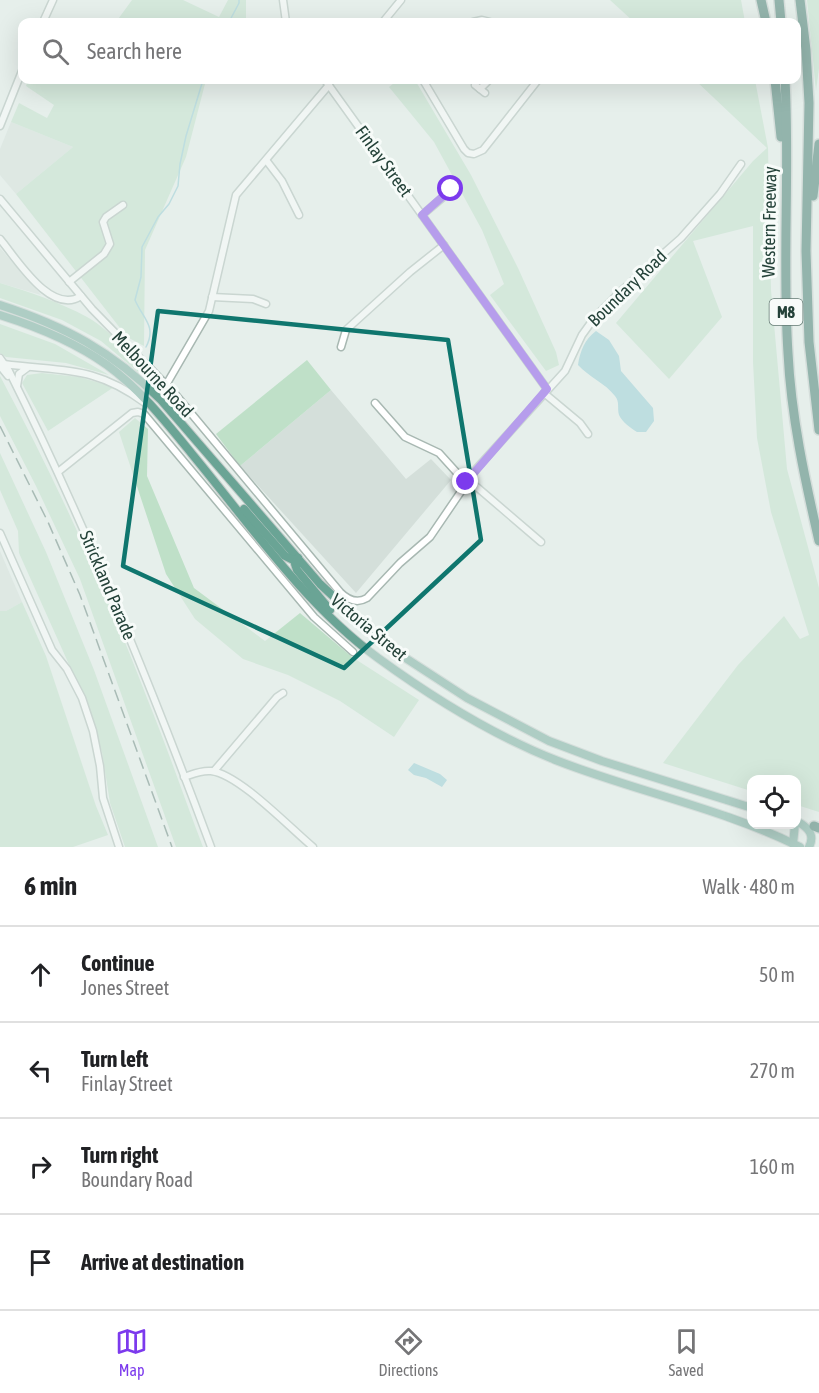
<!DOCTYPE html>
<meta charset="utf-8">
<style>
:root{--surface:#fff;--page:#f6f6f6;--text:#202124;--muted:#757577;--line:#e0e0e0;--accent:#7c3aed}
body{margin:0;font-family:"Asap Condensed",sans-serif;background:var(--page);color:var(--text)}
.controls{position:absolute;right:18px;bottom:18px;display:grid;overflow:hidden;border-radius:12px;box-shadow:0 6px 24px #0002}
.controls button{width:54px;height:54px;display:grid;place-items:center;padding:0;border:0;border-bottom:2px solid var(--line);background:var(--surface);color:var(--text);font:30px sans-serif}
.stop{position:absolute;width:18px;height:18px;margin:-14px;border:4px solid #7c3aed;border-radius:50%;background:#fff}
.stop.end{background:#7c3aed;border-color:#fff;box-shadow:0 2px 6px #0008}
.list{margin:0;padding:0;list-style:none}
h2{display:flex;justify-content:space-between;align-items:center;height:78px;margin:0;padding:0 24px;font-size:26px}
h2 small{font-size:20px;font-weight:400;color:var(--muted)}
.list li{display:grid;grid-template-columns:39px 1fr auto;gap:18px;align-items:center;box-sizing:border-box;height:96px;padding:0 24px;border-top:2px solid var(--line)}
.list b{display:block;font-size:22px;white-space:nowrap}
.list p{margin:0;font-size:20px;white-space:nowrap;color:var(--muted)}
.list em{font-size:20px;font-style:normal;color:var(--muted)}
.icon{flex:none;width:33px;height:33px;fill:none;stroke:currentColor;stroke-width:2;stroke-linecap:round;stroke-linejoin:round}
.map{position:relative;flex:none;width:819px;height:847px;overflow:hidden}
.search{position:absolute;background:var(--surface);box-shadow:0 6px 24px #0002;left:18px;right:18px;top:18px;height:66px;display:flex;align-items:center;gap:15px;box-sizing:border-box;padding:0 21px;border-radius:12px;color:var(--muted);font-size:22px}
.sheet{height:462px;background:var(--surface)}
nav{display:flex;justify-content:space-around;align-items:center;box-sizing:border-box;height:84px;border-top:2px solid var(--line);background:var(--surface);font-size:16px;color:var(--muted)}
nav a{display:grid;justify-items:center;gap:3px}
nav .on{color:var(--accent)}
.map>svg:first-child{display:block}
.built{fill:#d4dfda}
.green{fill:#bfe0c8}
.water{fill:#8ec9d3}
.lines{fill:none;stroke-linecap:round;stroke-linejoin:round}
.stream{stroke:#8ec9d3;stroke-width:1.5}
.minor-casing{stroke:#a8b8b2;stroke-width:9}
.major-casing{stroke:#c2cac8;stroke-width:10}
.highway-casing{stroke:#c2cac8;stroke-width:12}
.minor{stroke:#fff;stroke-width:6}
.major{stroke:#6aa495;stroke-width:8}
.highway{stroke:#2f6e61;stroke-width:9}
.rail{stroke:#5f7d75;stroke-width:1.5;stroke-dasharray:12 6;stroke-linecap:butt}
.route{stroke:#7c3aed;stroke-width:8}
.marked{fill:none;stroke:#0f766e;stroke-width:4.5;stroke-linejoin:round}
.labels{text-anchor:middle;dominant-baseline:central;stroke-width:6;stroke-linejoin:round;paint-order:stroke}
.shield{fill:#f7fbf9;stroke:#637a73;stroke-width:1.5}
.shield-label{font-size:16px;font-weight:bold;fill:#244239}
.street-label{font-size:18px;fill:#244239;stroke:#f7fbf9}
</style>
<div class="map">
<svg width="819" height="847" viewBox="0 0 819 847">
<rect width="100%" height="100%" fill="#e6efeb"/>
<g class="built">
<path d="M 11,122 L 73,147 L 16,194 L 0,175 L 0,149 Z"/>
<path d="M 0,248 L 41,295 L 0,283 Z"/>
<path d="M 331,390 L 406,479 L 431,459 L 451,480 L 356,593 L 240,466 Z"/>
<path d="M 0,551 L 22,602 L 6,611 L 0,611 Z"/>
</g>
<g class="green">
<path d="M 132,0 L 183,0 L 219,17 L 228,0 L 246,0 L 246,22 L 116,22 Z"/>
<path d="M 610,0 L 741,0 L 745,22 L 634,22 Z"/>
<path d="M 807,0 L 819,0 L 819,68 L 816,91 Z"/>
<path d="M 28,80 L 206,80 L 186,157 L 145,250 L 144,346 L 127,337 L 16,194 L 73,147 L 11,122 L 19,103 L 47,118 L 54,105 L 26,86 Z"/>
<path d="M 398,80 L 415,80 L 471,175 L 518,268 L 556,352 L 559,365 L 546,371 L 490,295 L 504,284 L 482,230 L 434,142 L 389,87 Z"/>
<path d="M 695,80 L 755,80 L 768,148 L 771,290 L 787,469 L 819,588 L 819,812 L 797,805 L 796,780 L 752,780 L 751,791 L 663,763 L 738,665 L 784,616 L 800,639 L 809,635 L 771,512 L 757,438 L 753,362 L 753,226 L 693,241 L 722,317 L 669,379 L 616,323 L 753,161 L 767,148 Z"/>
<path d="M 0,283 C 30,292 59,302 87,317 C 114,332 143,368 166,391 L 161,391 L 101,341 L 62,320 L 0,298 Z"/>
<path d="M 0,324 L 55,344 L 109,375 L 66,363 L 6,357 L 0,353 Z"/>
<path d="M 307,360 L 331,390 L 240,466 L 216,434 Z"/>
<path d="M 42,373 L 79,377 L 114,387 L 48,431 L 22,383 L 27,375 Z"/>
<path d="M 0,376 C 56,480 105,588 147,698 C 167,747 184,797 203,847 L 176,847 L 80,579 L 36,486 L 0,416 Z"/>
<path d="M 135,418 L 148,429 L 147,476 L 194,588 L 265,641 L 300,613 L 352,657 L 419,700 L 394,737 L 340,701 L 288,675 L 243,659 L 195,619 L 166,574 L 119,432 Z"/>
<path d="M 0,453 L 46,552 L 94,670 L 158,847 L 125,847 L 110,803 L 102,752 L 71,669 L 19,553 L 18,531 L 0,490 Z"/>
<path d="M 22,602 L 46,656 L 96,806 L 108,835 L 73,847 L 0,847 L 0,611 L 6,611 Z"/>
</g>
<g class="water">
<path d="M 596,331 L 609,340 L 619,356 L 621,371 L 653,408 L 654,421 L 646,432 L 637,432 C 631,428 622,422 619,415 C 617,408 620,402 615,396 C 605,383 589,377 578,365 C 580,351 585,339 596,331 Z"/>
<path d="M 414,763 L 440,774 L 447,780 L 442,787 L 426,778 L 414,775 L 408,770 Z"/>
</g>
<g class="lines">
<g class="stream">
<path d="M 229,22 L 239,3 L 239,0"/>
<path d="M 146,347 C 157,326 143,319 135,300 L 141,277 L 142,247 L 158,217 L 169,204 L 178,186 L 180,164 L 186,136 L 203,80"/>
</g>
<g class="minor-casing">
<g id="minor">
<path d="M 283,0 L 286,22"/>
<path d="M 43,22 L 53,0"/>
<path d="M 383,22 L 401,0"/>
<path d="M 473,22 L 482,20 L 490,22"/>
<path d="M 325,80 L 547,389"/>
<path d="M 423,80 L 464,149 L 468,153 L 474,154 L 483,150 L 538,80"/>
<path d="M 475,85 L 485,93"/>
<path d="M 480,89 L 489,80"/>
<path d="M 0,126 L 22,71"/>
<path d="M 266,160 L 282,181 L 299,215"/>
<path d="M 0,199 L 92,309 L 175,394 L 340,592 C 348,600 357,604 367,598 L 400,563 L 430,537 L 477,468 L 565,371 L 582,335 L 595,317 L 621,291 L 681,238 L 720,194 L 741,164"/>
<path d="M 422,215 L 448,193 L 453,183"/>
<path d="M 0,239 C 16,258 51,316 81,296"/>
<path d="M 69,282 L 104,254 L 110,244 L 103,222 L 106,217 L 123,205"/>
<path d="M 212,297 L 253,299 L 266,304"/>
<path d="M 341,347 L 346,330 L 410,272 L 444,245"/>
<path d="M 0,358 L 9,371 C 86,525 151,685 211,847"/>
<path d="M 4,364 C 63,372 94,365 145,403"/>
<path d="M 0,366 L 8,376"/>
<path d="M 166,385 L 209,311 L 236,195 L 329,85"/>
<path d="M 17,386 L 19,374 L 27,368"/>
<path d="M 544,393 L 580,423 L 588,434"/>
<path d="M 375,403 L 405,437 L 439,453 L 458,474 L 478,488 L 541,542"/>
<path d="M 58,472 L 132,413 L 138,412 L 144,414 L 314,617 L 353,652"/>
<path d="M 0,533 L 52,650 L 67,669 L 82,698 L 93,731 L 100,766 L 103,798 L 119,847"/>
<path d="M 214,771 L 277,697 L 283,693"/>
<path d="M 184,777 C 193,774 201,770 211,771 C 239,774 290,828 313,847"/>
</g>
</g>
<g class="major-casing">
<g id="major">
<path d="M 0,305 C 65,326 113,352 161,400 L 320,584 L 387,646 L 467,698 L 549,741 L 602,761 L 752,808"/>
<path d="M 0,315 C 38,327 75,342 107,365 C 140,389 166,422 192,454 C 249,523 305,605 378,658 C 433,698 494,736 558,761 C 638,792 724,809 800,847"/>
<path d="M 244,509 L 285,556 L 293,560 L 298,558"/>
<path d="M 298,558 L 295,564 L 297,570 L 330,610"/>
<path d="M 798,822 C 809,828 815,835 809,847"/>
<path d="M 793,844 L 795,824"/>
</g>
</g>
<g class="highway-casing">
<g id="highway">
<path d="M 761,0 L 766,22"/>
<path d="M 779,0 L 781,22"/>
<path d="M 800,0 L 806,50 L 809,103 L 806,251 L 809,342 L 819,430"/>
<path d="M 775,80 L 781,137"/>
<path d="M 785,80 C 790,171 782,262 788,353 C 791,416 805,480 819,541"/>
<path d="M 813,196 L 819,144"/>
<path d="M 814,826 L 819,828"/>
</g>
</g>
<use href="#minor" class="minor"/>
<use href="#major" class="major"/>
<use href="#highway" class="highway"/>
<path class="rail" d="M 0,426 L 48,522 L 80,595 L 172,847"/>
</g>
<g class="lines">
<path class="route" d="M 451,189 L 422,215 L 547,389 L 466,482"/>
</g>
<path d="M0 0H819V847H0ZM 158,311 L 448,340 L 481,540 L 344,668 L 123,566 Z" fill="#e6efeb" fill-opacity=".55" fill-rule="evenodd"/>
<path class="marked" d="M 158,311 L 448,340 L 481,540 L 344,668 L 123,566 Z"/>
<g class="labels">
<rect class="shield" x="769.5" y="299" width="33" height="26" rx="4.5"/>
<g class="shield-label">
<text x="786" y="312">M8</text>
</g>
<g class="street-label">
<text transform="translate(384 161) rotate(54)">Finlay Street</text>
<text transform="translate(769 222) rotate(-89)">Western Freeway</text>
<text transform="translate(627 288) rotate(-44)">Boundary Road</text>
<text transform="translate(153 374) rotate(47)">Melbourne Road</text>
<text transform="translate(108 585) rotate(67)">Strickland Parade</text>
<text transform="translate(369 627) rotate(40)">Victoria Street</text>
</g>
</g>
</svg>
<div class="controls">
<button><svg class="icon" aria-label="locate" viewBox="0 0 24 24"><circle cx="12" cy="12" r="6"/><path d="M12 2v4M12 18v4M2 12h4M18 12h4"/></svg></button>
</div>
<div class="stop" style="left:451px;top:189px"></div>
<div class="stop end" style="left:466px;top:482px"></div>
<div class="search"><svg class="icon" aria-label="search" viewBox="0 0 24 24"><circle cx="10" cy="10" r="6"/><path d="M15 15l6 6"/></svg>Search here</div>
</div>
<section class="sheet">
<h2>6 min<small>Walk · 480 m</small></h2>
<ul class="list">
<li><svg class="icon" aria-label="ahead" viewBox="0 0 24 24"><path d="M12 20V5M6 11l6-6 6 6"/></svg><div><b>Continue</b><p>Jones Street</p></div><em>50 m</em></li>
<li><svg class="icon" aria-label="left" viewBox="0 0 24 24"><path d="M17 20v-9H6M10 6l-5 5 5 5"/></svg><div><b>Turn left</b><p>Finlay Street</p></div><em>270 m</em></li>
<li><svg class="icon" aria-label="right" viewBox="0 0 24 24"><path d="M7 20v-9h11M14 6l5 5-5 5"/></svg><div><b>Turn right</b><p>Boundary Road</p></div><em>160 m</em></li>
<li><svg class="icon" aria-label="arrive" viewBox="0 0 24 24"><path d="M6 21V4h12l-3 4 3 4H6"/></svg><div><b>Arrive at destination</b></div></li>
</ul>
</section>
<nav>
<a class="on"><svg class="icon" aria-label="map" viewBox="0 0 24 24"><path d="M3 6l6-2 6 2 6-2v14l-6 2-6-2-6 2zM9 4v14M15 6v14"/></svg>Map</a>
<a><svg class="icon" aria-label="directions" viewBox="0 0 24 24"><path d="M12 3l9 9-9 9-9-9zM9 14v-3h6M13 9l2 2-2 2"/></svg>Directions</a>
<a><svg class="icon" aria-label="saved" viewBox="0 0 24 24"><path d="M7 4h10v16l-5-4-5 4z"/></svg>Saved</a>
</nav>
